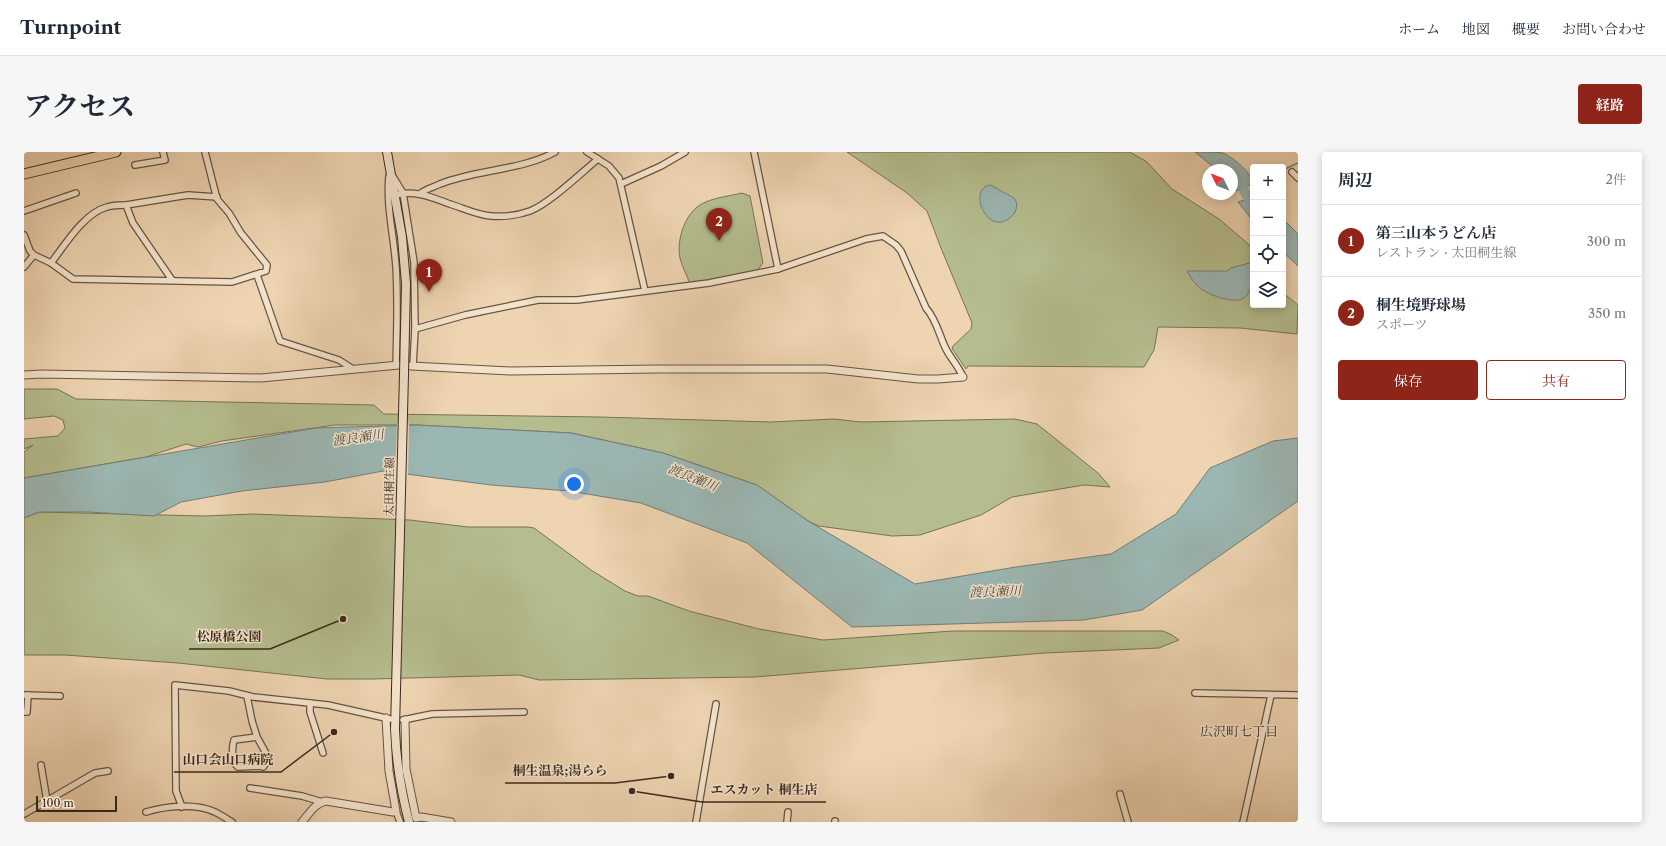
<!DOCTYPE html>
<html lang="ja">
<meta charset="utf-8">
<style>
:root{--surface:#fff;--page:#f6f6f7;--text:#1f2937;--muted:#747a83;--line:#e0e1e3;--accent:#8f2418}
body{margin:0;font-family:"Libre Caslon Text","Noto Serif JP",serif;background:var(--page);color:var(--text)}
.controls{position:absolute;right:12px;top:12px;display:grid;overflow:hidden;border-radius:4px;box-shadow:0 2px 10px #0003}
.controls button{width:36px;height:36px;display:grid;place-items:center;padding:0;border:0;border-bottom:1px solid var(--line);background:var(--surface);color:var(--text);font:20px sans-serif}
.compass{position:absolute;left:1178px;top:12px;width:36px;height:36px;border-radius:50%;background:var(--surface);box-shadow:0 2px 10px #0003;rotate:313deg}
.scale{position:absolute;left:12px;bottom:10px;width:81px;box-sizing:border-box;padding-left:4px;border:2px solid #3a291d;border-top:0;font-size:11px;line-height:14px;white-space:nowrap;color:#3a291d;-webkit-text-stroke:3px #f4e3cc;paint-order:stroke}
.you{position:absolute;left:550px;top:332px;width:14px;height:14px;margin:-10px;border:3px solid #fff;border-radius:50%;background:#1a73e8;box-shadow:0 0 0 6px #1a73e833}
.badge{display:grid;place-items:center;width:26px;height:26px;border-radius:50%;background:var(--accent);color:#fff;font-size:13px;font-weight:700}
.pin{position:absolute;translate:-50% -33px;filter:drop-shadow(0 1px 2px #0008)}
.pin::after{content:'';position:absolute;top:21px;width:14px;height:12px;background:inherit;clip-path:polygon(0 0,100% 0,50% 100%)}
.list{margin:0;padding:0;list-style:none}
h2{display:flex;justify-content:space-between;align-items:center;height:52px;margin:0;padding:0 16px;font-size:17px}
h2 small{font-size:13px;font-weight:400;color:var(--muted)}
.list li{display:grid;grid-template-columns:26px 1fr auto;gap:12px;align-items:center;box-sizing:border-box;height:72px;padding:0 16px;border-top:1px solid var(--line)}
.list b{display:block;font-size:15px;white-space:nowrap}
.list p{margin:0;font-size:13px;white-space:nowrap;color:var(--muted)}
.list em{font-size:13px;font-style:normal;color:var(--muted)}
.actions{display:flex;gap:8px;padding:12px 16px}
.actions a{flex:1;padding:9px 0;border:1px solid var(--accent);border-radius:4px;text-align:center;font-size:14px;color:var(--accent)}
.actions .main{background:var(--accent);color:#fff}
.icon{flex:none;width:22px;height:22px;fill:none;stroke:currentColor;stroke-width:2;stroke-linecap:round;stroke-linejoin:round}
.map{position:relative;flex:none;width:1274px;height:670px;overflow:hidden;border-radius:4px}
header{display:flex;align-items:center;gap:24px;box-sizing:border-box;height:56px;padding:0 20px;background:var(--surface);border-bottom:1px solid var(--line)}
header strong{font-size:19px}
nav{display:flex;gap:22px;margin-inline-start:auto;font-size:14px}
.intro{display:flex;align-items:center;justify-content:space-between;box-sizing:border-box;height:96px;padding:0 24px}
h1{margin:0;font-size:28px}
.button{padding:10px 18px;border-radius:4px;background:var(--accent);color:#fff;font-size:14px;font-weight:700}
main{display:flex;gap:24px;padding:0 24px}
aside{flex:1;background:var(--surface);border-radius:4px;box-shadow:0 2px 10px #0003}
.map>svg:first-child{display:block}
.green{fill:#b5bd8e;stroke:#787356}
.water{fill:#9bb7b3;stroke:#747e77}
.pier{fill:#eed4b1}
.lines{fill:none;stroke-linecap:round;stroke-linejoin:round}
.stream{stroke:#747e77;stroke-width:1.5}
.river{stroke:#9bb7b3;stroke-width:10}
.minor-casing{stroke:#675442;stroke-width:8}
.tertiary-casing{stroke:#675442;stroke-width:9}
.secondary-casing{stroke:#3a291d;stroke-width:10}
.primary-casing{stroke:#3a291d;stroke-width:11}
.minor{stroke:#f4e3cc;stroke-width:5.5}
.tertiary{stroke:#f4e3cc;stroke-width:7}
.secondary{stroke:#f4e3cc;stroke-width:8}
.primary{stroke:#eed4b1;stroke-width:9}
.secondary-bridge-casing{stroke:#3a291d;stroke-width:10;stroke-linecap:butt}
.secondary-bridge{stroke:#f4e3cc;stroke-width:8}
.labels{text-anchor:middle;dominant-baseline:central;stroke-width:3;stroke-linejoin:round;paint-order:stroke}
.street-label{font-size:12px;fill:#3a291d;stroke:#f4e3cc}
.water-label{font-size:13px;font-style:italic;fill:#524c42;stroke:#f4e3cc}
.neighbourhood-label{font-size:13px;fill:#3a291d;stroke:#f4e3cc}
.leader{fill:none;stroke:#3a291d;stroke-width:1.5}
.callout-dot{fill:#3a291d;stroke:#f4e3cc;stroke-width:1.5}
.callout-label{font-size:13px;text-anchor:middle;font-weight:bold;fill:#3a291d;stroke:#f4e3cc;stroke-width:3;stroke-linejoin:round;paint-order:stroke}
</style>
<header>
<strong>Turnpoint</strong>
<nav><a>ホーム</a><a>地図</a><a>概要</a><a>お問い合わせ</a></nav>
</header>
<div class="intro"><h1>アクセス</h1><a class="button">経路</a></div>
<main>
<div class="map">
<svg width="1274" height="670" viewBox="0 0 1274 670">
<rect width="100%" height="100%" fill="#eed4b1"/>
<filter id="stains"><feTurbulence type="fractalNoise" baseFrequency=".005" numOctaves="4"/><feColorMatrix values="0 0 0 0 .2 0 0 0 0 .09 0 0 0 0 .02 0 0 0 .5 -.17"/></filter>
<radialGradient id="worn" r=".72"><stop offset=".6" stop-color="#630" stop-opacity="0"/><stop offset="1" stop-color="#630" stop-opacity=".3"/></radialGradient>
<g class="green">
<path d="M 823,0 L 1106,0 L 1123,10 L 1148,37 L 1195,67 L 1229,96 L 1229,153 L 1259,153 L 1259,141 L 1274,153 L 1273,182 L 1216,176 L 1134,175 L 1130,198 L 1120,215 L 944,214 L 942,217 L 929,198 L 928,195 L 947,177 L 948,171 L 917,96 L 903,59 L 883,41 Z"/>
<path d="M 718,41 L 726,44 L 739,111 L 733,119 L 666,132 C 663,123 658,115 656,106 C 652,87 662,57 682,50 C 693,45 706,44 718,41 Z"/>
<path d="M 0,237 L 33,237 L 52,247 L 350,253 L 360,262 L 575,265 L 746,270 L 810,267 L 837,270 L 991,267 L 1013,272 L 1074,321 L 1086,335 L 1060,333 L 988,345 L 957,363 L 896,383 L 868,384 L 795,374 L 784,369 L 733,333 L 639,301 L 547,281 L 393,273 L 311,273 L 198,289 L 174,295 L 162,292 L 122,305 L 0,326 L 0,300 L 9,293 L 0,297 L 0,287 L 34,284 L 41,276 L 39,268 L 30,264 L 0,267 Z"/>
<path d="M 15,360 L 180,364 L 229,362 L 386,368 L 444,375 L 504,375 L 510,376 L 567,418 L 601,439 L 614,444 L 624,444 L 665,459 L 735,477 L 799,488 L 929,479 L 1139,479 L 1148,483 L 1155,488 L 1135,496 L 1021,501 L 731,525 L 515,528 L 495,523 L 349,527 L 303,527 L 154,511 L 41,503 L 0,503 L 0,366 Z"/>
</g>
<g class="water">
<path d="M 1171,0 C 1178,0 1194,0 1199,1 C 1209,5 1229,22 1229,32 L 1212,39 L 1211,34 L 1208,31 L 1208,18 L 1193,18 Z"/>
<path d="M 967,33 C 971,36 989,45 990,46 C 999,57 984,72 973,70 C 957,68 947,35 967,33 Z"/>
<path d="M 1229,45 L 1229,69 L 1214,50 Z"/>
<path d="M 1259,67 L 1274,82 L 1274,114 L 1259,100 Z"/>
<path d="M 1229,110 C 1229,121 1230,138 1220,146 C 1210,153 1181,142 1174,134 C 1169,130 1166,124 1163,119 L 1203,119 L 1207,116 Z"/>
<path d="M 393,273 L 547,281 L 639,301 L 733,333 L 784,369 L 891,432 L 992,415 L 1087,402 L 1152,362 L 1186,316 L 1249,289 L 1274,286 L 1274,349 L 1118,458 L 1060,468 L 828,475 L 723,391 L 617,351 L 545,339 L 467,333 L 359,319 L 301,330 L 218,339 L 157,350 L 130,364 L 64,360 L 15,360 L 0,366 L 0,326 L 292,276 Z"/>
</g>
<path class="pier" d="M 385,271 L 384,324 L 371,322 L 373,272 Z"/>
<g class="lines">
<path class="stream" d="M 1259,18 L 1274,11"/>
<path class="river" d="M 1215,25 L 1222,43 L 1229,50"/>
<g class="minor-casing">
<g id="minor">
<path d="M 563,0 L 585,14 L 595,26 L 621,139"/>
<path d="M 730,0 L 754,117"/>
<path d="M 111,13 L 141,8 L 139,0"/>
<path d="M 1268,20 L 1274,26"/>
<path d="M 368,23 L 379,41 L 390,110 L 391,177 L 389,214"/>
<path d="M 365,24 C 362,54 370,85 372,115 C 374,148 373,180 372,213"/>
<path d="M 597,32 L 637,14 L 661,0"/>
<path d="M 397,41 C 402,37 410,35 416,32 C 453,17 496,19 531,0"/>
<path d="M 371,43 C 391,38 407,45 426,52 C 439,56 453,63 467,64 C 479,65 495,63 506,59 C 525,52 557,21 574,7"/>
<path d="M 0,59 L 52,41"/>
<path d="M 0,83 L 6,99 L 10,103 L 27,111 L 49,127 L 208,130 L 242,119 L 243,113 L 217,81 L 205,61 L 193,47 L 181,0"/>
<path d="M 27,111 C 41,93 60,61 83,55 C 89,53 96,53 102,53"/>
<path d="M 0,115 L 10,103"/>
<path d="M 233,123 L 256,189 L 315,208 L 329,217"/>
<path d="M 148,128 L 109,71 L 102,53 L 164,43 L 193,45"/>
<path d="M 391,177 L 441,163 L 514,148 L 553,148 L 685,131 L 754,117 L 842,87 L 859,84 L 872,93 L 877,99 L 902,156 C 912,167 915,182 921,195 C 926,206 934,213 939,225"/>
<path d="M 1171,541 L 1274,543"/>
<path d="M 0,543 L 36,544"/>
<path d="M 223,544 L 228,569 L 233,585 L 245,607 L 239,615 L 237,614 L 214,615 C 207,610 208,595 210,588 L 233,585"/>
<path d="M 286,551 L 286,560 L 299,601"/>
<path d="M 0,560 L 3,560 L 4,543"/>
<path d="M 379,568 L 408,562 L 500,560"/>
<path d="M 17,613 L 23,649"/>
<path d="M 226,636 L 278,644 L 298,650"/>
<path d="M 1096,642 L 1104,670"/>
<path d="M 158,655 L 152,639 L 151,533 L 205,539 L 229,545 L 304,553 L 366,567"/>
<path d="M 372,659 L 376,670"/>
<path d="M 122,660 C 142,654 171,651 191,660 C 197,663 203,667 208,670"/>
<path d="M 0,662 L 71,621 L 84,619"/>
<path d="M 672,670 L 692,552"/>
<path d="M 763,670 L 764,660"/>
<path d="M 811,670 L 811,669"/>
<path d="M 1219,670 L 1247,543"/>
</g>
</g>
<g class="tertiary-casing">
<g id="tertiary">
<path d="M 387,214 L 487,219 L 633,217 L 803,217 L 894,227 L 914,227 L 939,225"/>
<path d="M 0,223 L 18,222 L 237,226 L 375,213"/>
<path d="M 381,568 L 382,617 L 392,666 L 397,665 L 427,670"/>
<path d="M 278,670 C 285,662 291,651 302,649 L 369,660 L 372,659 L 365,619 L 362,566"/>
</g>
</g>
<g class="secondary-casing">
<g id="secondary">
<path d="M 363,0 L 378,85 L 382,132"/>
<path d="M 380,222 L 371,577 C 372,609 377,639 385,670"/>
</g>
</g>
<g class="primary-casing">
<path id="primary" d="M 0,22 L 92,0"/>
</g>
<use href="#minor" class="minor"/>
<use href="#tertiary" class="tertiary"/>
<use href="#secondary" class="secondary"/>
<use href="#primary" class="primary"/>
<g class="secondary-bridge-casing">
<path id="secondary-bridge" d="M 380,222 L 382,132"/>
</g>
<use href="#secondary-bridge" class="secondary-bridge"/>
</g>
<g class="labels">
<g class="street-label">
<text transform="translate(365 335) rotate(-89)">太田桐生線</text>
</g>
<g class="water-label">
<text transform="translate(334 285) rotate(-8)">渡良瀬川</text>
<text transform="translate(669 325) rotate(22)">渡良瀬川</text>
<text transform="translate(971 439) rotate(-2)">渡良瀬川</text>
</g>
<g class="neighbourhood-label">
<text x="1215" y="579">広沢町七丁目</text>
</g>
</g>
<path class="leader" d="M319 467L246 497H165M310 580L257 620H150M647 624L591 631H481M608 639L678 650H802"/>
<g class="callout-dot">
<circle cx="319" cy="467" r="4"/>
<circle cx="310" cy="580" r="4"/>
<circle cx="647" cy="624" r="4"/>
<circle cx="608" cy="639" r="4"/>
</g>
<g class="callout-label">
<text x="205" y="489">松原橋公園</text>
<text x="204" y="612">山口会山口病院</text>
<text x="536" y="623">桐生温泉;湯らら</text>
<text x="740" y="642">エスカット 桐生店</text>
</g>
<rect width="100%" height="100%" filter="url(#stains)"/>
<rect width="100%" height="100%" fill="url(#worn)"/>
</svg>
<div class="controls">
<button>+</button>
<button>−</button>
<button><svg class="icon" aria-label="locate" viewBox="0 0 24 24"><circle cx="12" cy="12" r="6"/><path d="M12 2v4M12 18v4M2 12h4M18 12h4"/></svg></button>
<button><svg class="icon" aria-label="layers" viewBox="0 0 24 24"><path d="M12 4l9 5-9 5-9-5zM3 14l9 5 9-5"/></svg></button>
</div>
<svg class="compass" viewBox="-18 -18 36 36"><path d="M0-13l5 13h-10z" fill="#e53935"/><path d="M0 13l5-13h-10z" fill="#747a83"/></svg>
<div class="scale">100 m</div>
<div class="you"></div>
<div class="pin badge" style="left:405px;top:140px">1</div>
<div class="pin badge" style="left:695px;top:89px">2</div>
</div>
<aside>
<h2>周辺<small>2件</small></h2>
<ul class="list">
<li><span class="badge">1</span><div><b>第三山本うどん店</b><p>レストラン · 太田桐生線</p></div><em>300 m</em></li>
<li><span class="badge">2</span><div><b>桐生境野球場</b><p>スポーツ</p></div><em>350 m</em></li>
</ul>
<div class="actions"><a class="main">保存</a><a>共有</a></div>
</aside>
</main>
